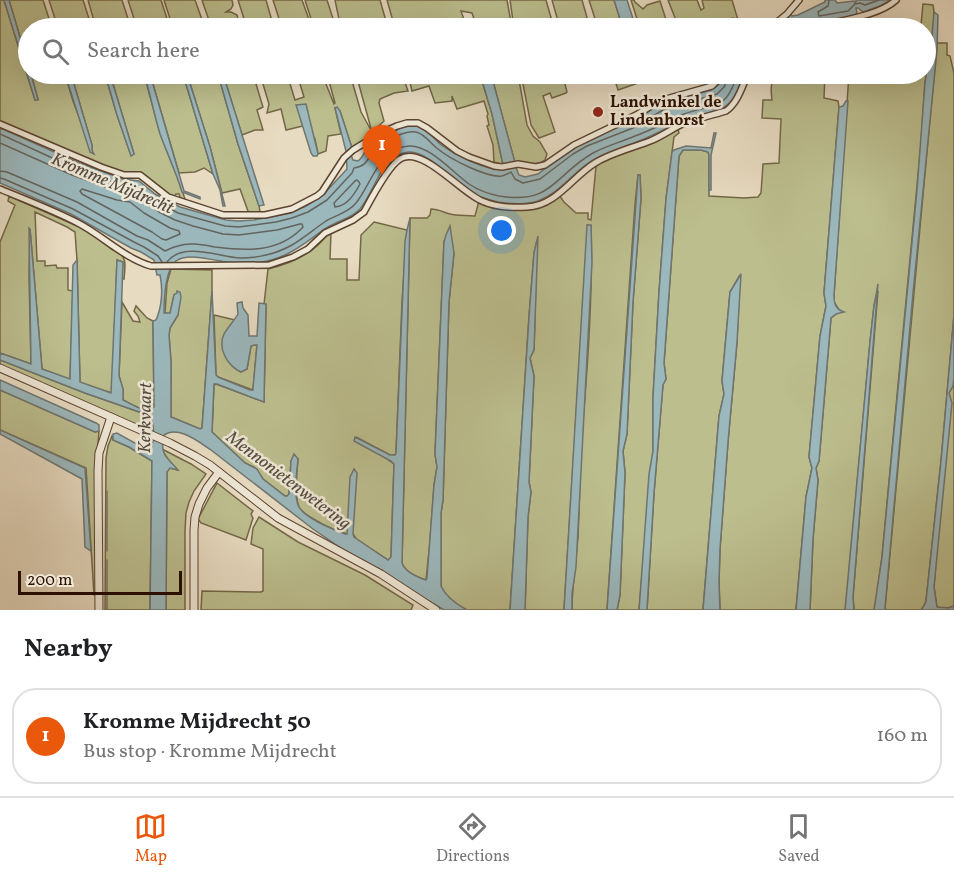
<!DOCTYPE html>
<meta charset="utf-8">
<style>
:root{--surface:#fff;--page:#f2f2f2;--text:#202124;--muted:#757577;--line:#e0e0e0;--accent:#ea580c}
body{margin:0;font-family:Vollkorn,serif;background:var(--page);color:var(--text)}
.scale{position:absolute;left:18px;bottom:15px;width:164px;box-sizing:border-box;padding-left:6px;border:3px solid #2d1000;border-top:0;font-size:16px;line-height:21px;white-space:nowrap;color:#2d1000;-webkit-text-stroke:4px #efe8d7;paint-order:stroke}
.you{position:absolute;left:502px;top:231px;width:21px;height:21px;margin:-15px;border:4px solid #fff;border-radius:50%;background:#1a73e8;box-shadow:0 0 0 9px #1a73e833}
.badge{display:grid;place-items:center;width:39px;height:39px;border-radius:50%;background:var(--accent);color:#fff;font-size:20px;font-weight:700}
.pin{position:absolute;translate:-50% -50px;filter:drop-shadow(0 2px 3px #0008)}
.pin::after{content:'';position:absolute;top:32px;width:21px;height:18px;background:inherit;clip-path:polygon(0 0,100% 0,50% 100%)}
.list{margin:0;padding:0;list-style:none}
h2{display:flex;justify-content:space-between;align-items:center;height:78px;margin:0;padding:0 24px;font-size:26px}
h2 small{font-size:20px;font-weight:400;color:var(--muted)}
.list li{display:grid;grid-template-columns:39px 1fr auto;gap:18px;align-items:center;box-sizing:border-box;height:96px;margin:0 12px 12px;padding:0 12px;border:2px solid var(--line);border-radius:24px}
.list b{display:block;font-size:22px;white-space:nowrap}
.list p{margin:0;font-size:20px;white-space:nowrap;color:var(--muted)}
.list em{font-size:20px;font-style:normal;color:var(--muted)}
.icon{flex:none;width:33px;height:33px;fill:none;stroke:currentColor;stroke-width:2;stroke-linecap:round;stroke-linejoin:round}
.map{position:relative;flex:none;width:954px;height:610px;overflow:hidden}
.search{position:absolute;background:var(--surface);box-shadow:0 6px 24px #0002;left:18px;right:18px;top:18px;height:66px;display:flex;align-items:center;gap:15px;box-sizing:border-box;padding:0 21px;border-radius:33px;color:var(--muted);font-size:22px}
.sheet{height:186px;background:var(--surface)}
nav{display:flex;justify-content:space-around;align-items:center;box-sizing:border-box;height:84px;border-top:2px solid var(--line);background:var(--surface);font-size:16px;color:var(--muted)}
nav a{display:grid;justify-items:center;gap:3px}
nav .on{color:var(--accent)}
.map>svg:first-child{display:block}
.green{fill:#bcbe8e;stroke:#746747;stroke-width:1.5}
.water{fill:#9bb8bd;stroke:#6f7571;stroke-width:1.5}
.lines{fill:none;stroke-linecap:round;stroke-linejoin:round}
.shore{stroke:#64645e;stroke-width:1.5}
.stream{stroke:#6f7571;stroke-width:1.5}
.minor-casing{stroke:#5c4330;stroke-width:8}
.tertiary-casing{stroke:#5c4330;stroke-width:9}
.minor{stroke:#efe8d7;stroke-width:5}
.tertiary{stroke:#efe8d7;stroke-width:7}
.poi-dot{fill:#8f2418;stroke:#efe8d7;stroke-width:2}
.labels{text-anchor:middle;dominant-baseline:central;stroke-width:5;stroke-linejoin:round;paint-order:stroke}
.poi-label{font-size:16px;font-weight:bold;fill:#2d1000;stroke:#efe8d7;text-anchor:start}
.water-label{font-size:18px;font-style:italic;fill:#544b42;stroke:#efe8d7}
</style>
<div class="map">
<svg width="954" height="610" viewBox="0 0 954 610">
<rect width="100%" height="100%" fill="#e7dbc1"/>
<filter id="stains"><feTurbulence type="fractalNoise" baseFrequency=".00333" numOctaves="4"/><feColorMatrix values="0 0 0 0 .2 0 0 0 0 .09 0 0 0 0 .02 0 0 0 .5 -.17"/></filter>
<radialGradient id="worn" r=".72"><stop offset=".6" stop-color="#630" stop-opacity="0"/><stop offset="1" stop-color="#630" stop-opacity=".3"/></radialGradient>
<g class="green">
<path d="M 0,0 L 4,0 L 35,100 L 38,99 L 31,74 L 65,74 L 73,101 L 92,151 L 92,145 L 71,74 L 105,74 L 117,115 L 131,155 L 134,154 L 110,74 L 144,74 L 160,133 L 172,164 L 176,173 L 186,202 L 181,200 L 179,194 L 176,194 L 174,197 L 170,196 L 142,174 L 122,172 L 92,163 L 0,123 Z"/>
<path d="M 9,0 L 43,0 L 52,28 L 28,28 L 28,64 Z"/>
<path d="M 49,0 L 83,0 L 92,28 L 58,28 Z"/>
<path d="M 88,0 L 122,0 L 131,28 L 96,28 Z"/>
<path d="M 128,0 L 161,0 L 170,28 L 137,28 Z"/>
<path d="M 164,0 L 195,0 L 205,28 L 173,28 Z"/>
<path d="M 202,0 L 232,0 L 233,5 L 231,9 L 226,12 L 231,12 L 237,15 L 240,28 L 211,28 C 209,18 205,10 202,0 Z"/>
<path d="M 238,0 L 266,0 L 274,28 L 247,28 Z"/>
<path d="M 273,0 L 302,0 L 312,28 L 282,28 Z"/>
<path d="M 305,0 L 327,0 L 336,28 L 314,28 Z"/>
<path d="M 335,0 L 380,0 L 388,28 L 343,28 L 339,19 Z"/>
<path d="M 387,0 L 507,0 L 512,28 L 477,28 L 472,13 L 461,11 L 467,28 L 395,28 Z"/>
<path d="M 510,0 L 546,0 L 554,28 L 514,28 Z"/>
<path d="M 552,0 L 582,0 L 590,28 L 560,28 Z"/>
<path d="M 589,0 L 614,0 L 623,28 L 598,28 Z"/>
<path d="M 631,0 L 634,0 L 635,2 L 643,9 L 647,5 L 660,1 L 668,26 L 671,28 L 655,28 L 651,25 L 638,22 Z"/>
<path d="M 668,0 L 697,0 L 701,10 L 704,8 L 702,0 L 732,0 L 738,20 L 733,18 L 710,27 L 705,22 L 693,28 L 679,28 Z"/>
<path d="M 923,4 L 933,5 L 934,12 L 934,22 L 929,67 L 925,82 L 921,144 L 898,385 L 882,557 L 875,608 L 874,610 L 854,610 L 853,597 L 878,291 L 874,306 L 870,342 L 846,606 L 845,610 L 810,610 L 813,539 L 818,480 L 816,468 L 819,461 L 831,318 L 840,311 L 834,302 L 834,295 L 849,74 L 926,74 L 926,28 L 907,28 L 911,26 L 921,25 Z"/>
<path d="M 937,43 L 947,43 L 947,55 L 950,56 L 954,73 L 954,315 L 941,461 L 926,601 L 924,606 L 921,610 L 886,610 L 885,608 Z"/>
<path d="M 150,74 L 183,74 L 213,174 L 204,168 L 195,172 L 179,173 Z"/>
<path d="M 187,74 L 218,74 L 238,144 L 259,206 L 260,212 L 249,214 L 240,189 L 222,193 L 210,147 Z"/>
<path d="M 223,74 L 253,74 L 263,107 L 257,110 L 263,130 L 255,130 L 242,135 Z"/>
<path d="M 260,74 L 287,74 L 295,100 L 304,97 L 297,74 L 322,74 L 334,104 L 335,103 L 327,74 L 350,74 L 361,112 L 372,132 L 356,74 L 402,74 L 408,91 L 394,93 L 380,99 L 379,103 L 384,121 L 373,131 L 374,135 L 352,148 L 340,111 L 335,108 L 341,134 L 328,136 L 326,151 L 318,154 L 315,139 L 297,105 L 303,126 L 286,130 L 281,109 L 267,113 L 269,104 Z"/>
<path d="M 408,74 L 480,74 L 492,114 L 503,165 L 494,162 L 493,145 L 487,126 L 489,125 L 487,116 L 488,114 L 484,101 L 457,109 L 452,96 L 452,101 L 435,103 L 429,86 L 412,91 Z"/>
<path d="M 491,74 L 518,74 L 527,125 L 533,136 L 540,142 L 547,154 L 545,160 C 533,168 528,161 515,163 Z"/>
<path d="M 521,74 L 583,74 L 564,80 L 567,92 L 566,93 L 552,98 L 550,93 L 543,96 L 555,132 L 539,138 L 531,125 Z"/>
<path d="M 613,74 L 664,74 L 618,90 Z"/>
<path d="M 814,74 L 825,74 L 824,98 L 838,101 L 839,107 L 824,293 L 826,306 L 820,336 L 809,457 L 812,468 L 806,497 L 796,610 L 720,610 L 719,582 L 720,549 L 728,442 L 737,342 L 740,275 L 730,292 L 722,381 L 724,394 L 719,416 L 703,610 L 647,610 L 654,493 L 663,384 L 666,379 L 664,363 L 679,156 L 683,150 L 701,150 L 708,152 L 709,155 L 709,196 L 744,198 L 758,197 L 761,193 L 763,164 L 779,163 L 781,119 L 762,118 L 763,100 L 772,100 C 771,92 770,83 775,77 L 789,77 L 801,80 Z"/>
<path d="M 678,129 L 679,133 L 674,137 L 666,199 L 659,292 L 653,397 L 653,451 L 639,610 L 617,610 L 620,595 L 625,473 L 623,451 L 627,434 L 633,302 L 641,198 L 640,175 L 638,175 L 635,204 L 607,610 L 572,610 C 572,586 576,561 578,537 C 580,494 580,451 584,409 C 589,348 593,287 591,226 L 588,225 L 564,610 L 525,610 L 528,517 L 531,492 L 529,482 L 534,376 L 530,358 L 534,350 L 537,240 L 534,253 L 529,317 L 510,610 C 499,610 474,610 466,610 C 456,606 445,595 441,587 L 441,513 L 443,500 L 449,302 L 454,253 L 444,242 L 435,454 L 437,467 L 434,485 L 430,541 L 426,580 C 418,577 405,573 402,563 L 410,218 L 427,218 L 430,215 L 431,209 C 438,209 443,212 450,214 C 457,216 467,215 475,216 L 479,201 C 498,206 518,214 538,208 C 545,205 552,199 559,195 L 564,202 L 576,213 L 588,213 L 588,219 L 591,220 L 596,166 L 603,161 L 655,142 Z"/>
<path d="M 9,196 L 84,229 L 110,245 L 110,248 L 113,250 L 116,250 C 128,258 125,266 124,279 L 122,278 L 123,262 L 117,260 L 112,393 L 80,383 L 77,260 L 75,232 L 67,227 L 35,212 L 37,261 L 45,261 L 45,266 L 56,265 L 57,268 L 68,268 L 68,290 L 73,291 L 70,380 L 42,369 L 30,229 L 29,276 L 31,364 L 0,353 L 0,242 L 15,205 L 8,201 Z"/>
<path d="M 374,222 L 407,230 L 402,302 L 396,453 L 395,455 L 390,455 L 356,437 L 394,464 L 391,558 L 388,560 L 357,540 L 353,534 C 342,534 332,529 322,524 C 315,519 303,515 299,507 C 294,496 297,471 298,459 L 291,461 L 289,494 L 288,496 L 285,496 L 263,479 L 254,467 L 245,463 L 212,432 L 214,385 L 216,384 L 264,402 L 266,305 L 264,304 L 268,269 C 285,265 303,258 317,246 C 322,241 326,236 331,232 L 330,259 L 347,259 L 347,280 L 359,280 L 361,235 Z"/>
<path d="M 171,269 L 212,270 L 212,291 L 202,428 L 200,429 L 171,417 L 171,362 L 169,335 L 170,328 L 178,315 L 177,293 L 174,295 L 170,314 L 165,313 L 167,283 Z"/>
<path d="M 122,302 L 133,321 L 140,322 L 138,316 L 134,311 L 136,306 L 147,318 L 153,321 L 154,407 C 144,414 132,404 123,400 L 123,389 L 119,376 Z"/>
<path d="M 214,315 L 235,320 L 224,335 C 226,350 225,365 241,372 L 247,369 L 251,346 L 253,345 L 257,345 L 253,390 L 218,377 L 216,375 Z"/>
<path d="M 0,360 L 85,393 L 148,415 C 154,420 154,426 153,433 L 0,365 Z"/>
<path d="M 954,378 L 954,606 C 949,608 942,610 937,607 L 934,587 L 949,393 L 953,386 Z"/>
<path d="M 0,390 L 95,432 L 99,431 L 97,457 L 96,595 L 94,595 L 86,468 L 0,430 Z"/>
<path d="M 112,436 L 113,440 L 129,447 L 152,461 L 150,610 L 105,610 L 106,458 L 108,446 Z"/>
<path d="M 162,449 L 191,464 L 206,474 L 194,491 L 189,502 L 186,513 L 185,531 L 185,610 L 166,610 L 167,471 L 170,468 L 177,470 C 171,462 165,457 162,449 Z"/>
<path d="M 217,483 L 253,511 L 251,514 L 253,518 L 246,540 L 201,523 L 198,519 Z"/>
<path d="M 259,517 L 298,542 L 365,575 L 413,605 L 411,610 L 201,610 L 202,591 L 261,592 L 263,591 L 263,549 L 251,544 L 253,528 Z"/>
</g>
<g class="water">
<path d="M 4,0 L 9,0 L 28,64 L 28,74 L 31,74 L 38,100 L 35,100 Z"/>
<path d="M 614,0 L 627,0 L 636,28 L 623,28 Z"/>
<path d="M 825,0 L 835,0 L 837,3 L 854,1 L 855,3 L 856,2 L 856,0 L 891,0 L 880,6 L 863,12 L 858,8 L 856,8 L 857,13 L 854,16 L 817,24 L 803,28 L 779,28 L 786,24 L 786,18 L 790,13 L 792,16 L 798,15 L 825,2 Z"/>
<path d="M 934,12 L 938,15 L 937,50 L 913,293 L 885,608 L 886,610 L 874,610 L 882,557 L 917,190 L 925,82 L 931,47 Z"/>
<path d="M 65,74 L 71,74 L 92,145 L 92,150 L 94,154 L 90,152 Z"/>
<path d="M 105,74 L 110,74 L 134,154 L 131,156 L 117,115 Z"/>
<path d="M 144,74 L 150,74 L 184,191 L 200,197 L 200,199 L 182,192 C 176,172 167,153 160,134 C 154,114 150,93 144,74 Z"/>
<path d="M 183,74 L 187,74 L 210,147 L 225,206 L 223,206 L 220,190 L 213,174 Z"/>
<path d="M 218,74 L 223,74 L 264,205 L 259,206 L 238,144 Z"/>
<path d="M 480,74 L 491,74 L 517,170 L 519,175 L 525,177 L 538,174 L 570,149 L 605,132 L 630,123 L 660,104 L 711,90 L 719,84 L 722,74 L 745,74 C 739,86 736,100 724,107 C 713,113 700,115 689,119 C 672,125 656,134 639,141 C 625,147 610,151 597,158 C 575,169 562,192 538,201 C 526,205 511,204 498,202 C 488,200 477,196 468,191 C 452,181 428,150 408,152 C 381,155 375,191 360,209 C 351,219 339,220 328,227 C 314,236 302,247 287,254 C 271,262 255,264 238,264 C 222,263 190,251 176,261 C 165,269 164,301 164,313 L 170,313 L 174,295 L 177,293 L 177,291 L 180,292 L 181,297 L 178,315 L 170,328 L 169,335 L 171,362 L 171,417 L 200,429 L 202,428 L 212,291 L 216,375 L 218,377 L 250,390 L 253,390 L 253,388 L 257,345 L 254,345 L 251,346 L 247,369 L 241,372 C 228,366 217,349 224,334 C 228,327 234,321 238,314 L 237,303 L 242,302 L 243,308 L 248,315 L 249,336 L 257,336 L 259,303 L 266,304 L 264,402 L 217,384 L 214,384 L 212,432 L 245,463 L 257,469 L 263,479 L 285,496 L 287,496 L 289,494 L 291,461 L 294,454 L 298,459 C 297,471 293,496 299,507 C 306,519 333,529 345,534 L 347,534 L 350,477 L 354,469 L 357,473 L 353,534 L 354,537 L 388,560 L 391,557 L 394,464 L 391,461 L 354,441 L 355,437 L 390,455 L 395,455 L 396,453 L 405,241 L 407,230 L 410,218 L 402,563 C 405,572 417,577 426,580 L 427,578 L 434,485 L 437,467 L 435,454 L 444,242 L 446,235 L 450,226 L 454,253 L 449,302 L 443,500 L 441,513 L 441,586 C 446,597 456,604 467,610 L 444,610 L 354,557 L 313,529 L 211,450 C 199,442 177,424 163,436 C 161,457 166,456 178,470 L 170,468 L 167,472 L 166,610 L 150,610 L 152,461 L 129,447 L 113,440 L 113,434 L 117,433 L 149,451 L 151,450 C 154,440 156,423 148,415 L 85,393 L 0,360 L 0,353 L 31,364 L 29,228 L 30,229 L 42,369 L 70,379 L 73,265 L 77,260 L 80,382 L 111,393 L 117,260 L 123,262 L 119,376 L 123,389 L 123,400 C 132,404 145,414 154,407 L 153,321 L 156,320 C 162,307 163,289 160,275 L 157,275 L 154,260 L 141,252 L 131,248 L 71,214 L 0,183 L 0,128 L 77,162 L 123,179 L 139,181 L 155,194 L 180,207 L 226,220 L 238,221 L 254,220 L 291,213 L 306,206 L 322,196 L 347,169 L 346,151 L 335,108 L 337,107 L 340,111 L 352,148 L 351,155 L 353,160 L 358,161 C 365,156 365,148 371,142 C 375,139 383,136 387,134 C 395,130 405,125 414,126 C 425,126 433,137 440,144 C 453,154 488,172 504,169 L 492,114 Z"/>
<path d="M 846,101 L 848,101 L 834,295 C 834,303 835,309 844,312 L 836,314 L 831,318 L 819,461 L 816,468 L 818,480 L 813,539 L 810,610 L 796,610 L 806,497 L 812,468 L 809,457 L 820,336 L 826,306 L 824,293 L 839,107 L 843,106 Z"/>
<path d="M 306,104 L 318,154 L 317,156 L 313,156 L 311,153 L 296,105 Z"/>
<path d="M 714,133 L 716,133 L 711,155 L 711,190 L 709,190 L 709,155 L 708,152 L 701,150 L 683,150 L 679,156 L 664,363 L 666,379 L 663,385 L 654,493 L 647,610 L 639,610 L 649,474 L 653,451 L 653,397 L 659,292 L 666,199 L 672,152 L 674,150 L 686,146 L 711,148 Z"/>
<path d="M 638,175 L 640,175 L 641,198 L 633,302 L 627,434 L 623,451 L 625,473 L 620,595 L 617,610 L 607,610 Z"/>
<path d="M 587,225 L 591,225 L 592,262 L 576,567 L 572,594 L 572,610 L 564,610 Z"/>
<path d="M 538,236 L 534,350 L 530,358 L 534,376 L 529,482 L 531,492 L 528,517 L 525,610 L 510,610 L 529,317 L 534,253 Z"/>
<path d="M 741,274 L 737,342 L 728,442 L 720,549 L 719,582 L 720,610 L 703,610 L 719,416 L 724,394 L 722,381 L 730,292 Z"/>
<path d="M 878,284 L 853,597 L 854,610 L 845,610 L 870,342 L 874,306 Z"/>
<path d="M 954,315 L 954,378 L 953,386 L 949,393 L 952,403 L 934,587 L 937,607 L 949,608 L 954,606 L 954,610 L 921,610 L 924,606 L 926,601 L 941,461 Z"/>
<path d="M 0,380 L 96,423 L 99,425 L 99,431 L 95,432 L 0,390 Z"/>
<path d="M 0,430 L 85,468 L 91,551 L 85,547 L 82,479 L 0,434 Z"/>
</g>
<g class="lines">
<g class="shore">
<path d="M 829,0 L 828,6 L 818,12 L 819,16 L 848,11 L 855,4 L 860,3 L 865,5 L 879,0"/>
<path d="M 0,134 L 74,168 L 121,185 L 137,187 L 152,199 L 178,213 L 225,226 L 239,227 L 276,222 L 292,218 L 308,212 L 327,200 L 352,173 L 354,168 C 371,165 367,155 377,146 C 384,140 407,130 416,132 C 425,134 431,144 438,149 C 450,159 487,178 502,176 C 505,175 508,174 511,172 L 515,179 L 523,183 L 540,179 L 573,154 L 587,146 L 633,128 L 663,110 L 717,94 L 724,87 L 727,81 L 727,74"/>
<path d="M 0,143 L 72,175 L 119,192 L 134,194 L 147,204 L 159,212 L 175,220 L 193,226 L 223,234 L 239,235 L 277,230 L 300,224 L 302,224 L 303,227 C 279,253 247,251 215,247 C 203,245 190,242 178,246 C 173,247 169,249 165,251 L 148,240 L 137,236 L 77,202 L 7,172 L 0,171"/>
<path d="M 0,178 L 4,179 L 73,209 L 134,242 L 144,247 L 158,256 L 162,262"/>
<path d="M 357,180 L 359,182 L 360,184 C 354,195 347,206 335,207 L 334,203 L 355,181 Z"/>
<path d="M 82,189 L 117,200 L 130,202 L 144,213 L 170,228 L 179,231 L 180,234 L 166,240 L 162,239 L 152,232 L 82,194 L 80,191 Z"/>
<path d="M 167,262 C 183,241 219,257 240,258 C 259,258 276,254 292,245 C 304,238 314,229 326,221 C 336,215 348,213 356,203 C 372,183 379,148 409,146 C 430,145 453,173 469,184 C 478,190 489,194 499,196 C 553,205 554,175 593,153 C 606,146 621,142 635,136 C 652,130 668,121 684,114 C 697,109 712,108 723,101 C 731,95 734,83 738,74"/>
</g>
<g class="stream">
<path d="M 107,551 L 107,491"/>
<path d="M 107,610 L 107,560"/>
</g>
<g class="minor-casing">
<g id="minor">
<path d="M 713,28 C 724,22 731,19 741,28"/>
<path d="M 770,28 L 787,14 L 799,0"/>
<path d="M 810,28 C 835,21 878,17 896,0"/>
<path d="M 0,124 L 101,167 L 124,175 L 140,175 L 168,197 L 223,215 L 265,215 L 292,209 L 317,196 L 322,192 L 344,158 L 353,150 L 379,134 L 397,126 L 407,123 L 418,123 L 427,128 L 457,151 L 469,157 L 494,166 L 502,167 L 518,164 L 536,167 L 545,165 L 574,145 L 638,114 L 659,101 L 712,86 L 716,82 L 719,74"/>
<path d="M 0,189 C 26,200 53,210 78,223 C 103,236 124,258 151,266 L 269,265 L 293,257 L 308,249 L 325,233 L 353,220 L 364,212 C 371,199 388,166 400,159 C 422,145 460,192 482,201 C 495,207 512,208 527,207 C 556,206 572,177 595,163 C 611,153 632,148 650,141 C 663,136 674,127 687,122 C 700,118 713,115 726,111 C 738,103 742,86 748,74"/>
</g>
</g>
<g class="tertiary-casing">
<g id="tertiary">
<path d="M 0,368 L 170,443 L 195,456 L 210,465 L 278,518 L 381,574 L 436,610"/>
<path d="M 99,610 L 98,471 L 99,453 L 111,417"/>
<path d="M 194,610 L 194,530 L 195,517 L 199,504 L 207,488 L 219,472"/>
</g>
</g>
<use href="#minor" class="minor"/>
<use href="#tertiary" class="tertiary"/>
</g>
<circle class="poi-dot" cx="598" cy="112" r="6"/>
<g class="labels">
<g class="poi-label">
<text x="610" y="103">Landwinkel de<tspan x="610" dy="18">Lindenhorst</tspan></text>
</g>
<g class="water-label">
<text transform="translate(112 184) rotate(23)">Kromme Mijdrecht</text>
<text transform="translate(146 418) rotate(-89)">Kerkvaart</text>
<text transform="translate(288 481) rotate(37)">Mennonietenwetering</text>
</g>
</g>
<rect width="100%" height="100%" filter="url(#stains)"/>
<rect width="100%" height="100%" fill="url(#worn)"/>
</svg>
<div class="scale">200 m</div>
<div class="you"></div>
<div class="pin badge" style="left:382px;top:175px">1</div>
<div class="search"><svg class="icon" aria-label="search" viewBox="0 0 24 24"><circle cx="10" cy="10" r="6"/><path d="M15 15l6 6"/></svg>Search here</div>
</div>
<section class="sheet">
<h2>Nearby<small></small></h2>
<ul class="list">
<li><span class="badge">1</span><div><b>Kromme Mijdrecht 50</b><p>Bus stop · Kromme Mijdrecht</p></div><em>160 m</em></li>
</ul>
</section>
<nav>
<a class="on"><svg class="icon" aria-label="map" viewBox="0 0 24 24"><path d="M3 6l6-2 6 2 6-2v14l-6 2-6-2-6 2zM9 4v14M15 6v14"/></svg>Map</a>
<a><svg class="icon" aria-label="directions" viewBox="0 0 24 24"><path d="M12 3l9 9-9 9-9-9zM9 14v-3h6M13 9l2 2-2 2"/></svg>Directions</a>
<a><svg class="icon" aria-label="saved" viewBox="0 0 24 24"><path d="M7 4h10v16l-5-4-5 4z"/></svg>Saved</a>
</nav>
